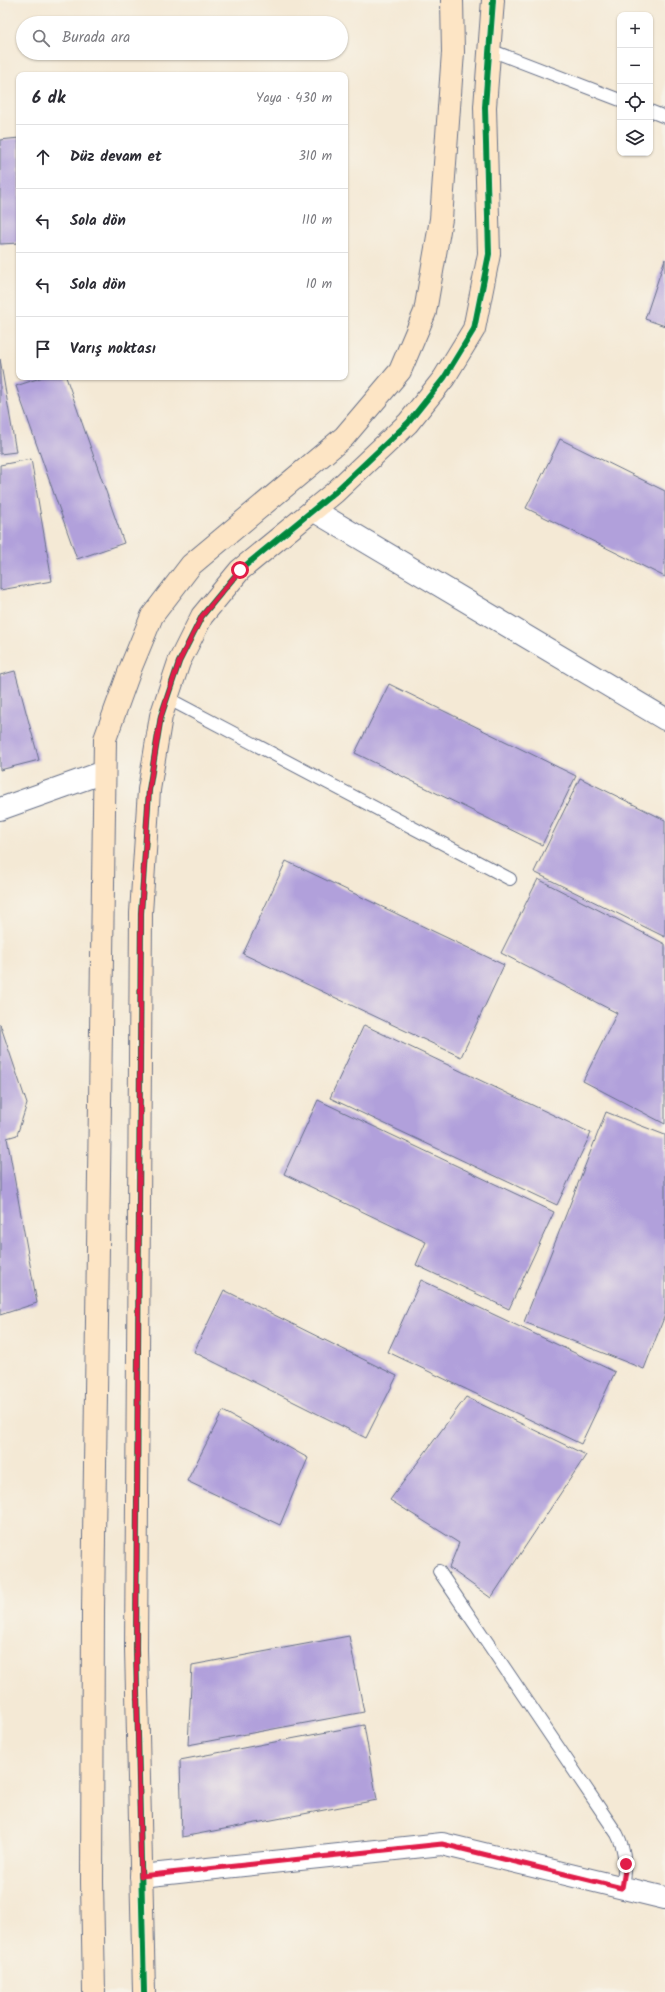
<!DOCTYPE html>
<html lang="tr">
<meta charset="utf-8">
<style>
:root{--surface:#fff;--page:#f2f2f3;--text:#2b2b33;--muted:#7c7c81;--line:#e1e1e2}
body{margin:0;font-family:Kalam,sans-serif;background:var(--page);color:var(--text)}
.controls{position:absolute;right:12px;top:12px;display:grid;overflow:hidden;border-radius:8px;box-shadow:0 1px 3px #0004}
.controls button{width:36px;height:36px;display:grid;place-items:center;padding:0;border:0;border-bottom:1px solid var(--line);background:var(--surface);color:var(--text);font:20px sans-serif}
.stop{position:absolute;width:12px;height:12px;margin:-9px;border:3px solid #e11d48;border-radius:50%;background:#fff}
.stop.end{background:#e11d48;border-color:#fff;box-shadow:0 1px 4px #0008}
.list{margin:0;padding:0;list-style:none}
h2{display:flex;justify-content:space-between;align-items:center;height:52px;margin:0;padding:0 16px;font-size:17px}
h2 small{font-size:13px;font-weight:400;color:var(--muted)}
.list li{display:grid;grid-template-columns:26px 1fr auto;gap:12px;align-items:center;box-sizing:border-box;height:64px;padding:0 16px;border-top:1px solid var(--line)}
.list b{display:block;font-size:15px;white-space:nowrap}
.list em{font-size:13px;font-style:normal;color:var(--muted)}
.icon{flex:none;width:22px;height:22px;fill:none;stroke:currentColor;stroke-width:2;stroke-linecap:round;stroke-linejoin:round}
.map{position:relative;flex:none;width:665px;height:1992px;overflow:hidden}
.search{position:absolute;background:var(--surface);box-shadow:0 1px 3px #0004;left:16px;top:16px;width:332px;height:44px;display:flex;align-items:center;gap:10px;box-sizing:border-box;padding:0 14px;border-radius:22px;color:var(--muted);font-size:15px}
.panel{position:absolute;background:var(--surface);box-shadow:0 1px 3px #0004;left:16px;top:72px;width:332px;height:308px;border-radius:8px}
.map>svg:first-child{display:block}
.building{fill:#b1a0db}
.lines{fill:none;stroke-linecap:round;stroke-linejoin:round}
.lane-casing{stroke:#677088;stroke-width:14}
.street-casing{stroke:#677088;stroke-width:24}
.secondary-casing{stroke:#677088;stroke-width:24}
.lane{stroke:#fff;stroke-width:12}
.street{stroke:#fff;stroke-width:22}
.secondary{stroke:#fde5c5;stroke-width:22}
.cycleway-casing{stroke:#f7f3e8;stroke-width:8}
.cycleway{stroke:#00873e;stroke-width:6}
.route{stroke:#e11d48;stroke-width:5}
</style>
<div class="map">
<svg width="665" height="1992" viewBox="0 0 665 1992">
<rect width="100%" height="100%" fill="#f7f3e8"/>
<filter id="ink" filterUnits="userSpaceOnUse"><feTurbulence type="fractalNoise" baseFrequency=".025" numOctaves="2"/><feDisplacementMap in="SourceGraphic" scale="8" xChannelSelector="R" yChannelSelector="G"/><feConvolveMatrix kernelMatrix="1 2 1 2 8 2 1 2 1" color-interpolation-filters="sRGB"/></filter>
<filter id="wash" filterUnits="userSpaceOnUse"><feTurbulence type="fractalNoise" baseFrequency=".012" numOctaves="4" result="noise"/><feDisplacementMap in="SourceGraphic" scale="16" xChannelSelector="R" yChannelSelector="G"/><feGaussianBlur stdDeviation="0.9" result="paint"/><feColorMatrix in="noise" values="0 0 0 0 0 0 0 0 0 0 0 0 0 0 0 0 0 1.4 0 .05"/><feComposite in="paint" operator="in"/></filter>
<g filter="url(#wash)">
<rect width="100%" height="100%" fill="#f4e9d5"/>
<g id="blocks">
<g class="building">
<path d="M 19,138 L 19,243 L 0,244 L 0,140 Z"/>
<path d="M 665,259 L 665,326 L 645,319 Z"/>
<path d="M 0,359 L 16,452 L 0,454 Z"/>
<path d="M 43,377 L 66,377 L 124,543 L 77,559 L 16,386 Z"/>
<path d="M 560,439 L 665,491 L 665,577 L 526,508 Z"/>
<path d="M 31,459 L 52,581 L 0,590 L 0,465 Z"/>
<path d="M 15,671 L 39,760 L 0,770 L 0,675 Z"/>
<path d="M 389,684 L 576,776 L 542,845 L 355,753 Z"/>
<path d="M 580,778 L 665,820 L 665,937 L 534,872 Z"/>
<path d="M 286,861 L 504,965 L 461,1057 L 243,954 Z"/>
<path d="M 538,879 L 665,944 L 665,1124 L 583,1081 L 617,1013 L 501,953 Z"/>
<path d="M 0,1024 L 27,1104 L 17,1135 L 7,1138 L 37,1303 L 0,1315 Z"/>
<path d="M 364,1025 L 591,1133 L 557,1205 L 330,1098 Z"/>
<path d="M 318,1100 L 554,1212 L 509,1309 L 416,1265 L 426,1242 L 284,1174 Z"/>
<path d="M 606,1112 L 665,1135 L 665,1315 L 644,1369 L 524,1322 Z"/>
<path d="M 421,1280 L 615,1372 L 581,1444 L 388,1352 Z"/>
<path d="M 224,1290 L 397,1376 L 366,1438 L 194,1352 Z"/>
<path d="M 466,1397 L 586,1455 L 491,1598 L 449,1568 L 459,1543 L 390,1500 Z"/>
<path d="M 223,1411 L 308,1458 L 280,1525 L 187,1481 Z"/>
<path d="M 349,1636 L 364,1712 L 188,1745 L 192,1665 Z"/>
<path d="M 364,1725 L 377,1800 L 182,1837 L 180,1760 Z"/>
</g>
</g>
</g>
<g filter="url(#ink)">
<use href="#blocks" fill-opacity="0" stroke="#677088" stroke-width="1"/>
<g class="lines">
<g class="lane-casing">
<g id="lane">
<path d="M 490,50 L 620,100"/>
<path d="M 650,111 L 665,117"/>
<path d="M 167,698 L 510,879"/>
<path d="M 439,1571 L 617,1834 C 627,1853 625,1868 622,1888"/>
</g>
</g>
<g class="street-casing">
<g id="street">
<path d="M 313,510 L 665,719"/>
<path d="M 0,809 L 104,772"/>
<path d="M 141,1876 L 442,1844 L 665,1898"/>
</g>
</g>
<g class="secondary-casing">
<g id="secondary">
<path d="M 94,1992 L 92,1882 L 93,1611 L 105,739 L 131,667 L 152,616 L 191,565 L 344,437 L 400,371 L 425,312 L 441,219 L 453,52 L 452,0"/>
<path d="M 144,1992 L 136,1649 L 141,913 L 149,790 L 161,716 L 179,662 L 202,616 L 240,570 L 334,493 L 408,423 L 444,378 L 474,329 L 489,254 L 485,107 L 493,0"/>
</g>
</g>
<use href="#lane" class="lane"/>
<use href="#street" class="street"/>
<use href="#secondary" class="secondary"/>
<g class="cycleway-casing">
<path id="cycleway" d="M 144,1992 L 136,1649 L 141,913 L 149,790 L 161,716 L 179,662 L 202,616 L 240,570 L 334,493 L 408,423 L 444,378 L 474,329 L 489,254 L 485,107 L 493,0"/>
</g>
<use href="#cycleway" class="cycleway"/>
</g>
</g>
<g class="lines" filter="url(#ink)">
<path class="route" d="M 240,570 L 202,616 L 179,662 L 161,716 L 149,790 L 141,913 L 136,1649 L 141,1876 L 442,1844 L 622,1888 L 626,1864"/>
</g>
</svg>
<div class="controls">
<button>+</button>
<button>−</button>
<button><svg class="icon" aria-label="locate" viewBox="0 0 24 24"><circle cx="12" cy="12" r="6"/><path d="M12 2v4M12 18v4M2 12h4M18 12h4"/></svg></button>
<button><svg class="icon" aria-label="layers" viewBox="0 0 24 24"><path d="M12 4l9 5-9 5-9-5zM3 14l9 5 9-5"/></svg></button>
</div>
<div class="stop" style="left:240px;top:570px"></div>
<div class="stop end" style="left:626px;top:1864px"></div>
<div class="search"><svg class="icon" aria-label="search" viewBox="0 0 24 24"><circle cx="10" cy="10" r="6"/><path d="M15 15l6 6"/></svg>Burada ara</div>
<section class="panel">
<h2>6 dk<small>Yaya · 430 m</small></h2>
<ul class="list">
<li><svg class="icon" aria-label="ahead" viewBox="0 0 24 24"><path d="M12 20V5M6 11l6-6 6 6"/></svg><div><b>Düz devam et</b></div><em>310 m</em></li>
<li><svg class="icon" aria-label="left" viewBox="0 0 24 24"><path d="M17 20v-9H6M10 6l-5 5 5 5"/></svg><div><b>Sola dön</b></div><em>110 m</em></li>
<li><svg class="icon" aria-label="left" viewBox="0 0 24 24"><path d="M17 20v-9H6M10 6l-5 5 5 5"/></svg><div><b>Sola dön</b></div><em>10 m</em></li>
<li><svg class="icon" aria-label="arrive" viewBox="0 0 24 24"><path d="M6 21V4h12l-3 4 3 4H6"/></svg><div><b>Varış noktası</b></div></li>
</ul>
</section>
</div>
